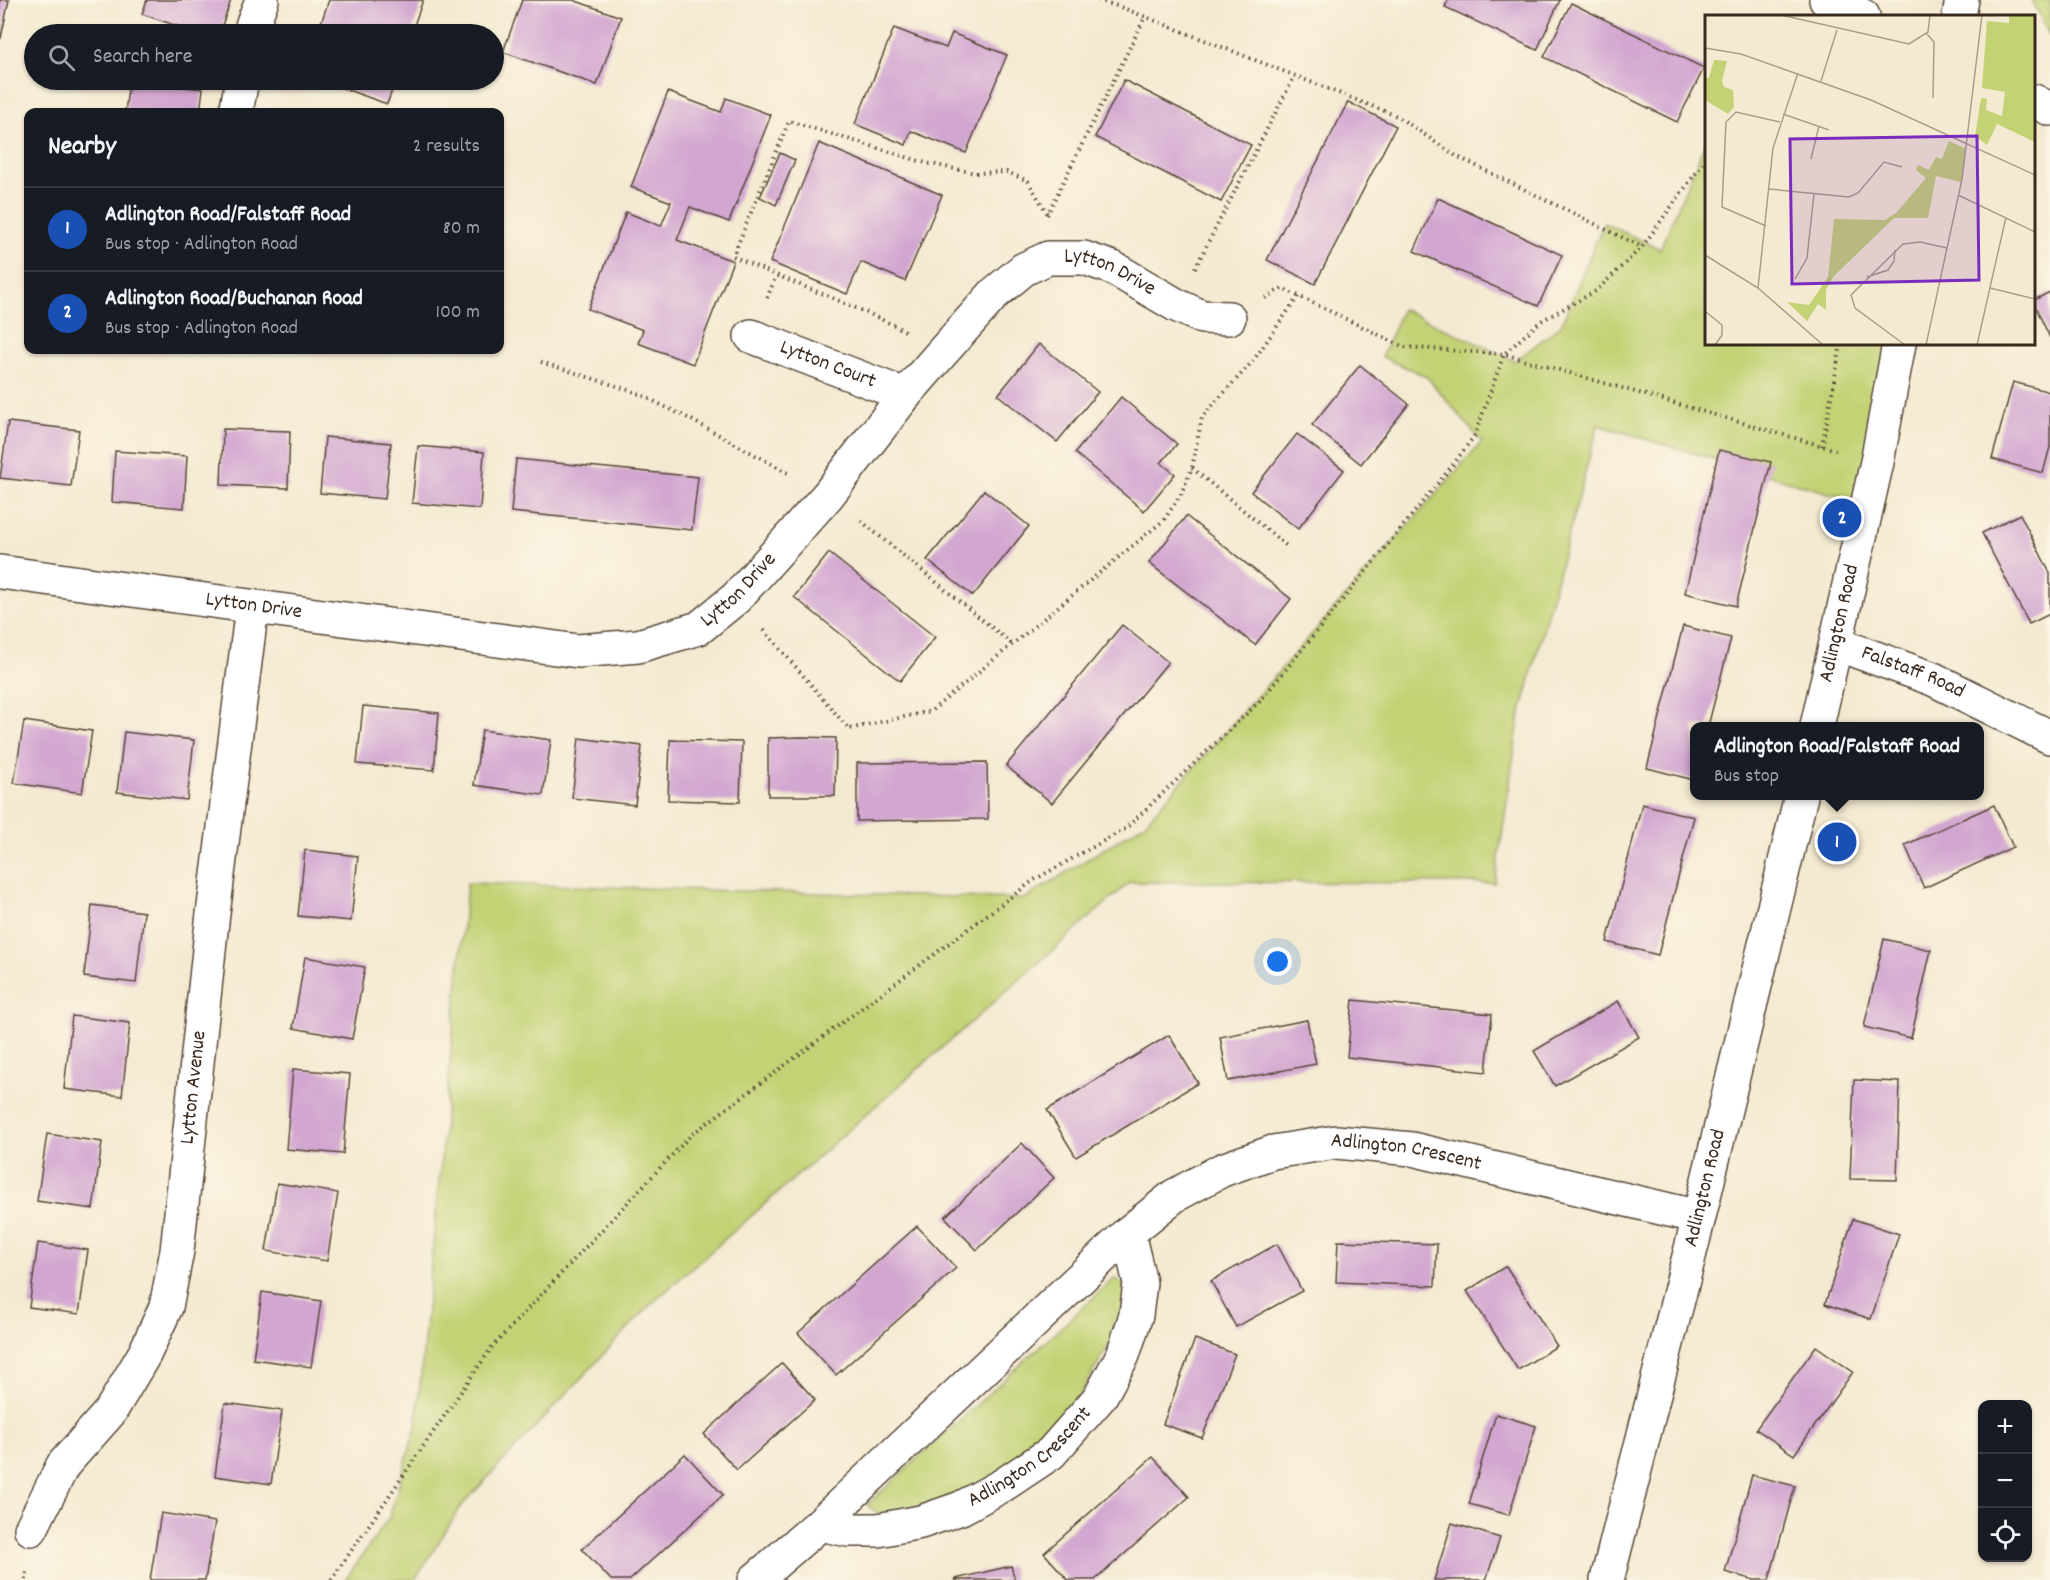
<!DOCTYPE html>
<meta charset="utf-8">
<style>
:root{--surface:#171b24;--page:#242831;--text:#f1f3f6;--muted:#9ea1a6;--line:#363941;--accent:#2563eb}
body{margin:0;font-family:Dekko,sans-serif;background:var(--page);color:var(--text)}
.controls{position:absolute;right:18px;bottom:18px;display:grid;overflow:hidden;border-radius:12px;box-shadow:0 2px 4px #0004}
.controls button{width:54px;height:54px;display:grid;place-items:center;padding:0;border:0;border-bottom:2px solid var(--line);background:var(--surface);color:var(--text);font:30px sans-serif}
.you{position:absolute;left:1278px;top:962px;width:21px;height:21px;margin:-15px;border:4px solid #fff;border-radius:50%;background:#1a73e8;box-shadow:0 0 0 9px #1a73e833}
.badge{display:grid;place-items:center;width:39px;height:39px;border-radius:50%;background:var(--accent);color:#fff;font-size:20px;font-weight:700}
.pin{position:absolute;translate:-50% -50%;border:3px solid #fff;box-shadow:0 2px 6px #0006}
.popup{position:absolute;left:1690px;top:722px;width:294px;height:78px;box-sizing:border-box;display:grid;place-content:center;border-radius:12px;background:var(--surface);filter:drop-shadow(0 2px 4px #0005);font-size:20px;white-space:nowrap;color:var(--muted)}
.popup b{font-size:22px;color:var(--text)}
.popup::after{content:'';position:absolute;left:50%;top:100%;margin-left:-12px;border:12px solid transparent;border-top-color:var(--surface)}
.list{margin:0;padding:0;list-style:none}
h2{display:flex;justify-content:space-between;align-items:center;height:78px;margin:0;padding:0 24px;font-size:26px}
h2 small{font-size:20px;font-weight:400;color:var(--muted)}
.list li{display:grid;grid-template-columns:39px 1fr auto;gap:18px;align-items:center;box-sizing:border-box;height:84px;padding:0 24px;border-top:2px solid var(--line)}
.list b{display:block;font-size:22px;white-space:nowrap}
.list p{margin:0;font-size:20px;white-space:nowrap;color:var(--muted)}
.list em{font-size:20px;font-style:normal;color:var(--muted)}
.icon{flex:none;width:33px;height:33px;fill:none;stroke:currentColor;stroke-width:2;stroke-linecap:round;stroke-linejoin:round}
.map{position:relative;flex:none;width:2050px;height:1580px;overflow:hidden}
.search{position:absolute;background:var(--surface);box-shadow:0 2px 4px #0004;left:24px;top:24px;width:480px;height:66px;display:flex;align-items:center;gap:15px;box-sizing:border-box;padding:0 21px;border-radius:33px;color:var(--muted);font-size:22px}
.panel{position:absolute;background:var(--surface);box-shadow:0 2px 4px #0004;left:24px;top:108px;width:480px;height:246px;border-radius:12px}
.map>svg:first-child{display:block}
.green{fill:#c2d274;stroke:#7e7e49;stroke-width:1.5}
.building{fill:#d1a6d0}
.lines{fill:none;stroke-linecap:round;stroke-linejoin:round}
.street-casing{stroke:#574739;stroke-width:36}
.path{stroke:#574739;stroke-width:4;stroke-dasharray:1.5 4.5;stroke-linecap:butt}
.street{stroke:#fff;stroke-width:33}
.labels{text-anchor:middle;dominant-baseline:central;stroke-width:4.5;stroke-linejoin:round;paint-order:stroke}
.street-label{font-size:21px;fill:#3b2a1e;stroke:#fcf5e5}
.inset-road{fill:none;stroke:#aa9d89;stroke-width:1.5}
.view{fill:#7b2cbf;fill-opacity:0.15;stroke:#7b2cbf;stroke-width:3}
.inset-edge{fill:none;stroke:#3b2a1e;stroke-width:3}
</style>
<div class="map">
<svg width="2050" height="1580" viewBox="0 0 2050 1580">
<rect width="100%" height="100%" fill="#fcf5e5"/>
<filter id="ink" filterUnits="userSpaceOnUse"><feTurbulence type="fractalNoise" baseFrequency=".0167" numOctaves="2"/><feDisplacementMap in="SourceGraphic" scale="12" xChannelSelector="R" yChannelSelector="G"/><feConvolveMatrix kernelMatrix="1 2 1 2 8 2 1 2 1" color-interpolation-filters="sRGB"/></filter>
<filter id="wash" filterUnits="userSpaceOnUse"><feTurbulence type="fractalNoise" baseFrequency=".008" numOctaves="4" result="noise"/><feDisplacementMap in="SourceGraphic" scale="24" xChannelSelector="R" yChannelSelector="G"/><feGaussianBlur stdDeviation="1.35" result="paint"/><feColorMatrix in="noise" values="0 0 0 0 0 0 0 0 0 0 0 0 0 0 0 0 0 1.4 0 .05"/><feComposite in="paint" operator="in"/></filter>
<g filter="url(#wash)">
<rect width="100%" height="100%" fill="#f4ead1"/>
<g class="green">
<path d="M 2032,0 L 2050,0 L 2050,37 Z"/>
<path d="M 1706,141 L 1706,344 L 1893,344 L 1863,503 L 1598,425 L 1519,720 L 1495,883 L 1130,882 L 649,1306 L 462,1505 L 415,1580 L 345,1580 L 389,1518 L 416,1427 L 467,883 L 1024,899 L 1144,824 L 1482,442 L 1426,376 L 1382,357 L 1402,309 L 1515,361 L 1561,325 L 1604,223 L 1660,249 Z"/>
<path d="M 1115,1278 L 1129,1289 L 1115,1334 L 1074,1405 L 1003,1474 L 936,1503 L 879,1514 L 867,1505 Z"/>
</g>
<g id="blocks">
<g class="building">
<path d="M 0,0 L 9,0 L 1,38 L 0,37 Z"/>
<path d="M 147,0 L 231,0 L 219,34 L 201,34 L 142,14 Z"/>
<path d="M 329,0 L 423,0 L 411,34 L 317,34 Z"/>
<path d="M 522,0 L 573,0 L 621,17 L 597,85 L 503,52 Z"/>
<path d="M 1448,0 L 1560,0 L 1537,50 L 1445,7 Z"/>
<path d="M 1571,3 L 1704,68 L 1677,122 L 1544,57 Z"/>
<path d="M 894,28 L 946,48 L 952,33 L 1007,55 L 966,153 L 911,131 L 906,145 L 855,124 Z"/>
<path d="M 320,80 L 396,80 L 387,104 Z"/>
<path d="M 1124,80 L 1251,145 L 1221,202 L 1095,137 Z"/>
<path d="M 129,81 L 203,89 L 200,112 L 125,112 Z"/>
<path d="M 668,92 L 721,112 L 726,98 L 771,115 L 729,222 L 690,207 L 677,240 L 733,261 L 693,364 L 638,343 L 643,330 L 588,309 L 626,212 L 661,226 L 671,202 L 631,187 Z"/>
<path d="M 1348,102 L 1396,126 L 1315,284 L 1267,260 Z"/>
<path d="M 819,143 L 942,195 L 905,281 L 861,262 L 847,294 L 770,262 Z"/>
<path d="M 780,153 L 795,160 L 776,205 L 760,197 Z"/>
<path d="M 1438,198 L 1562,255 L 1538,306 L 1414,251 Z"/>
<path d="M 2050,292 L 2050,338 L 2034,303 L 2034,300 Z"/>
<path d="M 1039,344 L 1098,392 L 1057,442 L 998,395 Z"/>
<path d="M 1360,365 L 1409,404 L 1361,464 L 1312,425 Z"/>
<path d="M 2013,382 L 2050,392 L 2050,447 L 2043,473 L 1992,459 Z"/>
<path d="M 1121,397 L 1177,444 L 1161,463 L 1175,474 L 1144,511 L 1075,453 Z"/>
<path d="M 8,422 L 79,430 L 71,486 L 0,478 Z"/>
<path d="M 223,429 L 290,431 L 288,488 L 221,485 Z"/>
<path d="M 1297,434 L 1344,470 L 1298,529 L 1251,492 Z"/>
<path d="M 325,437 L 391,443 L 385,499 L 320,493 Z"/>
<path d="M 418,446 L 484,452 L 480,509 L 412,503 Z"/>
<path d="M 1719,450 L 1771,462 L 1736,606 L 1685,593 Z"/>
<path d="M 115,451 L 187,456 L 184,508 L 112,502 Z"/>
<path d="M 516,459 L 698,477 L 692,530 L 511,512 Z"/>
<path d="M 984,490 L 1029,526 L 973,596 L 927,560 Z"/>
<path d="M 2020,514 L 2050,573 L 2050,614 L 2029,624 L 1982,533 Z"/>
<path d="M 1186,516 L 1291,599 L 1255,645 L 1149,563 Z"/>
<path d="M 829,553 L 935,637 L 900,681 L 794,597 Z"/>
<path d="M 1122,625 L 1168,662 L 1052,803 L 1006,766 Z"/>
<path d="M 1683,626 L 1731,638 L 1708,726 L 1694,726 L 1694,780 L 1647,768 Z"/>
<path d="M 363,706 L 439,713 L 434,770 L 357,764 Z"/>
<path d="M 24,721 L 92,731 L 82,793 L 14,783 Z"/>
<path d="M 482,730 L 551,740 L 543,795 L 474,785 Z"/>
<path d="M 124,732 L 194,740 L 187,800 L 117,792 Z"/>
<path d="M 802,737 L 836,738 L 835,796 L 768,796 L 768,738 Z"/>
<path d="M 579,738 L 642,746 L 635,805 L 572,798 Z"/>
<path d="M 670,740 L 742,742 L 740,802 L 668,800 Z"/>
<path d="M 987,762 L 988,819 L 857,821 L 857,763 Z"/>
<path d="M 1642,804 L 1694,817 L 1658,955 L 1607,942 Z"/>
<path d="M 1994,805 L 2013,847 L 1924,888 L 1905,845 Z"/>
<path d="M 305,850 L 358,856 L 351,921 L 298,916 Z"/>
<path d="M 92,905 L 144,912 L 136,983 L 84,977 Z"/>
<path d="M 1884,939 L 1931,950 L 1911,1038 L 1864,1027 Z"/>
<path d="M 305,957 L 365,967 L 352,1039 L 293,1028 Z"/>
<path d="M 1353,1000 L 1492,1014 L 1486,1072 L 1347,1057 Z"/>
<path d="M 1618,1001 L 1639,1037 L 1555,1086 L 1534,1051 Z"/>
<path d="M 72,1016 L 130,1023 L 122,1096 L 64,1089 Z"/>
<path d="M 1307,1020 L 1316,1064 L 1228,1081 L 1220,1037 Z"/>
<path d="M 1169,1035 L 1198,1083 L 1076,1157 L 1047,1110 Z"/>
<path d="M 293,1069 L 350,1074 L 343,1154 L 286,1149 Z"/>
<path d="M 1854,1080 L 1900,1082 L 1897,1180 L 1850,1179 Z"/>
<path d="M 47,1134 L 102,1142 L 93,1209 L 37,1201 Z"/>
<path d="M 1022,1143 L 1054,1178 L 977,1250 L 945,1217 Z"/>
<path d="M 277,1183 L 338,1193 L 327,1261 L 266,1251 Z"/>
<path d="M 1853,1219 L 1899,1234 L 1871,1319 L 1825,1304 Z"/>
<path d="M 917,1226 L 956,1268 L 836,1375 L 798,1333 Z"/>
<path d="M 1338,1241 L 1437,1244 L 1435,1286 L 1336,1282 Z"/>
<path d="M 38,1243 L 88,1250 L 79,1314 L 29,1307 Z"/>
<path d="M 1277,1244 L 1302,1291 L 1236,1327 L 1211,1281 Z"/>
<path d="M 1506,1266 L 1557,1346 L 1518,1370 L 1467,1291 Z"/>
<path d="M 262,1292 L 321,1301 L 311,1367 L 253,1359 Z"/>
<path d="M 1195,1339 L 1235,1354 L 1202,1438 L 1163,1424 Z"/>
<path d="M 1816,1346 L 1853,1372 L 1794,1455 L 1756,1429 Z"/>
<path d="M 782,1363 L 815,1400 L 737,1470 L 704,1434 Z"/>
<path d="M 225,1403 L 282,1411 L 271,1484 L 215,1476 Z"/>
<path d="M 1496,1414 L 1536,1426 L 1509,1515 L 1469,1504 Z"/>
<path d="M 685,1454 L 723,1495 L 630,1580 L 611,1580 L 582,1549 Z"/>
<path d="M 1153,1457 L 1189,1497 L 1095,1580 L 1068,1580 L 1044,1553 Z"/>
<path d="M 1752,1475 L 1795,1486 L 1769,1580 L 1754,1580 L 1725,1572 Z"/>
<path d="M 161,1513 L 215,1522 L 205,1580 L 150,1580 Z"/>
<path d="M 1452,1523 L 1500,1538 L 1486,1580 L 1434,1580 Z"/>
<path d="M 1011,1566 L 1015,1580 L 955,1580 L 955,1579 Z"/>
</g>
</g>
</g>
<g filter="url(#ink)">
<use href="#blocks" fill-opacity="0" stroke="#574739" stroke-width="1.5"/>
<g class="lines">
<g class="street-casing">
<g id="street">
<path d="M 1826,0 L 1863,16"/>
<path d="M 1959,16 L 1962,0"/>
<path d="M 250,34 L 253,23 L 262,0"/>
<path d="M 2034,101 L 2050,109"/>
<path d="M 236,112 L 242,80"/>
<path id="s1" d="M 751,336 L 905,395"/>
<path id="s2" d="M 0,572 L 578,651 L 638,646 L 699,628 L 736,598 L 828,495 L 905,395 L 939,356 L 995,293 L 1024,269 L 1048,258 L 1084,258 L 1113,268 L 1176,305 L 1202,317 L 1229,318"/>
<path id="s3" d="M 1837,644 L 1933,679 L 2050,737"/>
<path id="s4" d="M 1817,726 L 1877,462 L 1899,344"/>
<path id="s5" d="M 820,1524 L 848,1530 L 878,1530 L 921,1522 L 961,1508 L 1003,1485 L 1051,1453 L 1100,1397 L 1123,1355 L 1136,1315 L 1140,1283 L 1128,1233"/>
<path id="s6" d="M 31,1529 L 63,1465 L 110,1412 L 145,1353 L 166,1307 L 177,1251 L 212,922 L 252,607"/>
<path id="s7" d="M 755,1580 L 820,1524 L 1128,1233 L 1174,1196 L 1222,1170 L 1273,1152 L 1336,1142 L 1412,1149 L 1699,1217"/>
<path id="s8" d="M 1607,1580 L 1699,1217 L 1801,796"/>
</g>
</g>
<g class="path">
<path d="M 1098,0 L 1123,8 L 1397,116 L 1456,156 L 1642,247"/>
<path d="M 1047,215 L 1145,17"/>
<path d="M 1195,268 L 1294,77"/>
<path d="M 767,298 L 776,276"/>
<path d="M 1265,298 L 1282,288 L 1404,347 L 1504,354 L 1836,450"/>
<path d="M 905,331 C 849,302 790,283 733,256 L 789,121 L 926,163 L 975,173 L 1007,172 L 1028,181 L 1047,213"/>
<path d="M 541,362 L 635,392 L 688,418 L 790,474"/>
<path d="M 1822,446 L 1841,344"/>
<path d="M 1192,468 L 1289,548"/>
<path d="M 861,521 L 1012,644"/>
<path d="M 764,630 L 849,729 L 931,711 L 1164,520 L 1181,494 L 1192,468 L 1202,417 L 1253,361 L 1299,295"/>
<path d="M 26,1580 L 27,1571"/>
<path d="M 331,1580 L 492,1347 L 691,1135 L 1034,880 L 1125,829 L 1260,701 L 1452,466 L 1475,435 L 1504,354 L 1541,321 L 1596,291 L 1642,247 L 1706,159"/>
</g>
<use href="#street" class="street"/>
</g>
</g>
<g class="labels">
<g class="street-label">
<text stroke="none"><textPath href="#s2" startOffset="1284">Lytton Drive</textPath></text>
<text stroke="none"><textPath href="#s1" startOffset="82">Lytton Court</textPath></text>
<text stroke="none"><textPath href="#s2" startOffset="762">Lytton Drive</textPath></text>
<text stroke="none"><textPath href="#s2" startOffset="256">Lytton Drive</textPath></text>
<text stroke="none"><textPath href="#s4" startOffset="105">Adlington Road</textPath></text>
<text stroke="none"><textPath href="#s3" startOffset="81">Falstaff Road</textPath></text>
<text stroke="none"><textPath href="#s6" startOffset="483">Lytton Avenue</textPath></text>
<text stroke="none"><textPath href="#s7" startOffset="812">Adlington Crescent</textPath></text>
<text stroke="none"><textPath href="#s8" startOffset="404">Adlington Road</textPath></text>
<text stroke="none"><textPath href="#s5" startOffset="231">Adlington Crescent</textPath></text>
</g>
</g>
<g transform="translate(1705 15)">
<rect width="330" height="330" fill="#f4ead1"/>
<path d="M 304,0 L 330,0 L 330,127 L 292,109 L 282,130 L 270,121 L 276,83 L 282,84 L 281,95 L 297,101 L 300,77 L 277,73 L 282,6 L 304,8 ZM 9,45 L 22,46 L 17,66 L 19,72 L 28,75 L 29,92 L 23,99 L 0,85 L 0,63 L 4,63 ZM 244,126 L 261,134 L 256,167 L 231,161 L 223,203 L 189,203 L 129,261 L 121,275 L 121,295 L 113,289 L 102,306 L 82,287 L 104,290 L 123,262 L 129,204 L 180,205 L 191,198 L 221,163 L 211,155 L 213,150 L 224,155 L 231,142 L 237,144 Z" fill="#c2d274"/>
<path class="inset-road" d="M 76,0 L 204,29 L 223,17 L 225,0M 222,19 L 229,27 L 228,83M 0,33 L 36,39 L 166,85 L 330,160M 116,66 L 132,15M 78,99 L 124,115M 106,144 L 114,111M 64,174 L 144,182 L 153,178 L 179,147 L 197,152M 253,180 L 330,217M 61,211 L 17,192 L 21,107 L 31,97 L 75,107M 0,240 L 53,273 L 118,330M 162,262 L 183,255 L 189,246 L 190,235M 90,264 L 102,243 L 109,179M 53,273 L 68,133 L 93,58M 285,273 L 330,284M 0,296 L 17,310 L 17,320 L 10,330M 200,330 L 150,293 L 146,280 L 198,229 L 215,227 L 242,233M 221,330 L 257,164 L 277,0M 272,330 L 301,202"/>
<path class="view" d="M 272,121 L 274,265 L 87,269 L 85,124 Z"/>
<rect width="330" height="330" class="inset-edge"/>
</g>
</svg>
<div class="controls">
<button>+</button>
<button>−</button>
<button><svg class="icon" aria-label="locate" viewBox="0 0 24 24"><circle cx="12" cy="12" r="6"/><path d="M12 2v4M12 18v4M2 12h4M18 12h4"/></svg></button>
</div>
<div class="you"></div>
<div class="pin badge" style="left:1837px;top:842px;background:#1a4fb4">1</div>
<div class="popup"><b>Adlington Road/Falstaff Road</b>Bus stop</div>
<div class="pin badge" style="left:1842px;top:518px;background:#1a4fb4">2</div>
<div class="search"><svg class="icon" aria-label="search" viewBox="0 0 24 24"><circle cx="10" cy="10" r="6"/><path d="M15 15l6 6"/></svg>Search here</div>
<section class="panel">
<h2>Nearby<small>2 results</small></h2>
<ul class="list">
<li><span class="badge" style="background:#1a4fb4">1</span><div><b>Adlington Road/Falstaff Road</b><p>Bus stop · Adlington Road</p></div><em>80 m</em></li>
<li><span class="badge" style="background:#1a4fb4">2</span><div><b>Adlington Road/Buchanan Road</b><p>Bus stop · Adlington Road</p></div><em>100 m</em></li>
</ul>
</section>
</div>
